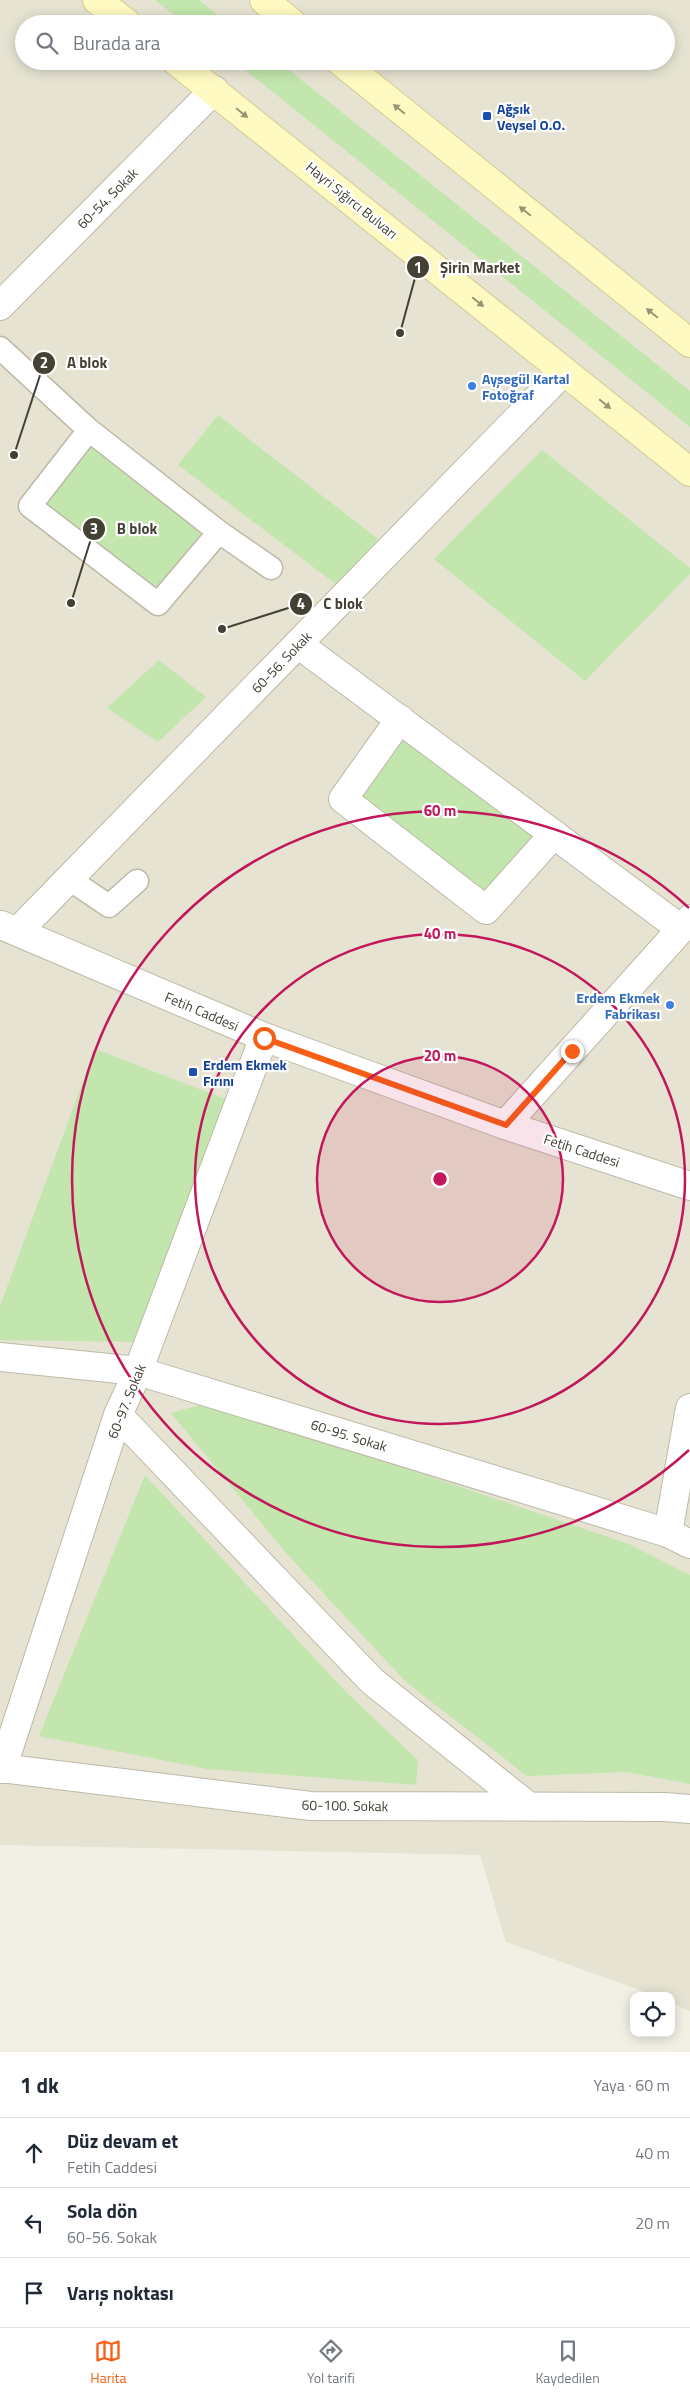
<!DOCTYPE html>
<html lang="tr">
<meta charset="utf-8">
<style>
:root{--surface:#fff;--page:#f6f6f7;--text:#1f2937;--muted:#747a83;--line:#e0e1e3;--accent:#f75f16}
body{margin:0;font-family:"Titillium Web",sans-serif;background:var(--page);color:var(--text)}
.controls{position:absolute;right:15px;bottom:15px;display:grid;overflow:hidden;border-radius:10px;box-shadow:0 2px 12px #0003}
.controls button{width:45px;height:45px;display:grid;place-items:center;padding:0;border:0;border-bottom:1px solid var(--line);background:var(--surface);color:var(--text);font:25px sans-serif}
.stop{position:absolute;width:15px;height:15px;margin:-11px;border:4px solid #f75f16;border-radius:50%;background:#fff}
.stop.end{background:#f75f16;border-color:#fff;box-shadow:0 1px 5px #0008}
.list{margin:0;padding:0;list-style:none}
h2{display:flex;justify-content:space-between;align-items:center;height:65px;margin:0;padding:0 20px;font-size:21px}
h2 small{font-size:16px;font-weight:400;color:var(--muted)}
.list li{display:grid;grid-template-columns:32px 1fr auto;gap:15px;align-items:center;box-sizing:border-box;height:70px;padding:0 20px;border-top:1px solid var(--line)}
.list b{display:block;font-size:19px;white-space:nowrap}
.list p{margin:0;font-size:16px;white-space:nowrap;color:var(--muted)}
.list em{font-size:16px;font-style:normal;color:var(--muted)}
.icon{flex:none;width:28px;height:28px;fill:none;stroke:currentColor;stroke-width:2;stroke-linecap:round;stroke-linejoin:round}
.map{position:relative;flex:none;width:690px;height:2052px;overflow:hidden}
.search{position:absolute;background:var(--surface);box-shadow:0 2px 12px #0003;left:15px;right:15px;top:15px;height:55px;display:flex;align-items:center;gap:12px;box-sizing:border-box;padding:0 18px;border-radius:28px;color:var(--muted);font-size:19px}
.sheet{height:275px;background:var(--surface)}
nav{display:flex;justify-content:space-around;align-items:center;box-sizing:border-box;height:70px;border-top:1px solid var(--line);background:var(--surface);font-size:14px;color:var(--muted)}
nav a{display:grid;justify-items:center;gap:2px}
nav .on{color:var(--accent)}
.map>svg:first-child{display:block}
.residential{fill:#e6e3d2;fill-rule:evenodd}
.green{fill:#c2e6ad}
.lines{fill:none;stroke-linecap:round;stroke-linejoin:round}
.lane-casing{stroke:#bdb9a7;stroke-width:25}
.street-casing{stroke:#bdb9a7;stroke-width:30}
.secondary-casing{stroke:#d2cc94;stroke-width:30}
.lane{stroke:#fff;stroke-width:22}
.street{stroke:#fff;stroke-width:28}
.secondary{stroke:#fefac2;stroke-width:28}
.oneway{fill:#989474}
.route{stroke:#f75f16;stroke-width:6}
.ring{fill:none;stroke:#c2185b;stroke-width:2.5}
.transit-dot{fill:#1a4fb4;stroke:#fff;stroke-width:2}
.shop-dot{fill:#3f7fe0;stroke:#fff;stroke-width:2}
.labels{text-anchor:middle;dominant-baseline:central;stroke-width:4.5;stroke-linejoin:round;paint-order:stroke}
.transit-label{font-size:14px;font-weight:bold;fill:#164399;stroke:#fff;text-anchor:start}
.street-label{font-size:14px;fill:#444034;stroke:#fff}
.shop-label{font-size:14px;font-weight:bold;fill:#366cbe;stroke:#fff;text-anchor:start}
.centre{fill:#c2185b;stroke:#fff;stroke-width:2.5}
.ring-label{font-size:15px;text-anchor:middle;font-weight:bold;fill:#c2185b;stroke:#fff;stroke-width:4.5;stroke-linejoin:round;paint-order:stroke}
.leader{fill:none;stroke:#444034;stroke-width:2}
.callout-dot{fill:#444034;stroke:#fff;stroke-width:2}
.mark-label{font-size:15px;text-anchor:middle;font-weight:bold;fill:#fff}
.callout-label{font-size:15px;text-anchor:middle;font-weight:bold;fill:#444034;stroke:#fff;stroke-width:4.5;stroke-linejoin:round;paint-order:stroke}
</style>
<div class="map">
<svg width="690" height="2052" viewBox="0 0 690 2052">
<rect width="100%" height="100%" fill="#f2f0e4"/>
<path class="residential" d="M 0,0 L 690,0 L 690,2011 L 671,2003 L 671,1996 L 656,1996 L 506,1942 L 480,1855 L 0,1845 ZM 24,24 L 666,24 L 666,61 L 24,61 Z"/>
<g class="green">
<path d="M 155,0 L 199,0 L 229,24 L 186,24 Z"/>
<path d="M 234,61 L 277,61 L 304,82 L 690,391 L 690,427 Z"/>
<path d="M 218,415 L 378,539 L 337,585 L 178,465 Z"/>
<path d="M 87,438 L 211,534 L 153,597 L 37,504 Z"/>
<path d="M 542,450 L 690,568 L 690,574 L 585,681 L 434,559 Z"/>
<path d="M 159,660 L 206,697 L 158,742 L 107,708 Z"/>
<path d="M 402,732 L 543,837 L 482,899 L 360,800 Z"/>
<path d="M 95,1049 L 228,1100 L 133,1342 L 0,1340 L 0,1306 Z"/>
<path d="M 210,1402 L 629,1544 L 690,1575 L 690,1784 L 627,1772 L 527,1776 L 406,1682 L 286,1553 L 171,1413 Z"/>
<path d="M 145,1475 L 345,1691 L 418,1760 L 416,1785 L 207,1769 L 39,1736 Z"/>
</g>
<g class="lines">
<g class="lane-casing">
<g id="lane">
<path d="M 0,348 L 89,430 L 219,532 L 271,568"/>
<path d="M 89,430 L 30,506 L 158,604 L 219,532"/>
<path d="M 69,879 L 109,906 L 137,881"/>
</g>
</g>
<g class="street-casing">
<g id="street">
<path d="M 0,306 L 214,90"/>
<path d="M 298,644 L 681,929"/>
<path d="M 400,719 L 343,799 L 486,910 L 554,834"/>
<path d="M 1,925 L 264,1037 L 505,1125 L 690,1186"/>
<path d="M 18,931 L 564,371"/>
<path d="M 505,1125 L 690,919"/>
<path d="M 0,1357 L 138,1371 L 668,1533 L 690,1544"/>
<path d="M 118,1415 L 372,1681 L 528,1806"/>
<path d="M 668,1533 L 690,1408"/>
<path d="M 0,1768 L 311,1806 L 665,1807 L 690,1809"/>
<path d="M 2,1769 L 118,1415 L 138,1371 L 264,1037"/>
</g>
</g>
<g class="secondary-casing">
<g id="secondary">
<path d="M 97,0 L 128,24"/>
<path d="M 264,0 L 293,24"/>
<path d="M 176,61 L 690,472"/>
<path d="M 340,61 L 690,343"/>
</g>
</g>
<use href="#lane" class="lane"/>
<use href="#street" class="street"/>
<use href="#secondary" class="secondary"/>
</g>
<defs><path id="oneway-solid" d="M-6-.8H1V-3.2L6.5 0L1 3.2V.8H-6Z" transform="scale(1.25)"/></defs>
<g class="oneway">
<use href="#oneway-solid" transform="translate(399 109) rotate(-141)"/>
<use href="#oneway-solid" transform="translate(242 113) rotate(39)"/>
<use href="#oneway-solid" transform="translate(525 211) rotate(-141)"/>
<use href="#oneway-solid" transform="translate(478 302) rotate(39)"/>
<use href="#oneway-solid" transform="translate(652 313) rotate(-141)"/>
<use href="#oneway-solid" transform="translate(605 404) rotate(39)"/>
</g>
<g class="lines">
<path class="route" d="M 264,1038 L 506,1125 L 572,1051"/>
</g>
<circle cx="440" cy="1179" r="123" fill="#c2185b" fill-opacity=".12"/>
<g class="ring">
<circle cx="440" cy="1179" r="123"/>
<circle cx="440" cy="1179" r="245"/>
<path d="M689 1450A368 368 0 1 1 689 908"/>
</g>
<g class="transit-dot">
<rect x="482" y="111" width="10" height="10" rx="2.5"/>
<rect x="188" y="1067" width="10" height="10" rx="2.5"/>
</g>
<g class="shop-dot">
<circle cx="472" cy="386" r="5"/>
<circle cx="670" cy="1005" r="5"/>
</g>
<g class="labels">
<g class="transit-label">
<text x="497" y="108">Ağşık<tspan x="497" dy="16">Veysel O.O.</tspan></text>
<text x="203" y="1064">Erdem Ekmek<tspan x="203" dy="16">Fırını</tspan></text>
</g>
<g class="street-label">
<text transform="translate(107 198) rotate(-45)">60-54. Sokak</text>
<text transform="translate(352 200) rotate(39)">Hayri Sığırcı Bulvarı</text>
<text transform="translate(281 662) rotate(-46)">60-56. Sokak</text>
<text transform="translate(202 1011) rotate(23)">Fetih Caddesi</text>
<text transform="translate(582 1150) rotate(18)">Fetih Caddesi</text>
<text transform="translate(126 1401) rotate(-68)">60-97. Sokak</text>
<text transform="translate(349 1435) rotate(17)">60-95. Sokak</text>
<text transform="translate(345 1805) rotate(1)">60-100. Sokak</text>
</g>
<g class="shop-label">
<text x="482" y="378">Ayşegül Kartal<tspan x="482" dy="16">Fotoğraf</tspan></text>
<text x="660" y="997" text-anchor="end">Erdem Ekmek<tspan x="660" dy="16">Fabrikası</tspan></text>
</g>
</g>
<circle cx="440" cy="1179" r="8" class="centre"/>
<g class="ring-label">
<text x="440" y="816">60 m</text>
<text x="440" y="939">40 m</text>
<text x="440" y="1061">20 m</text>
</g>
<path class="leader" d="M400 333L418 267M14 455L44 363M71 603L94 529M222 629L301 604"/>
<g class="callout-dot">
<circle cx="400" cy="333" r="5"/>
<circle cx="14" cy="455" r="5"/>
<circle cx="71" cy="603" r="5"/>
<circle cx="222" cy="629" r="5"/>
<circle cx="418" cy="267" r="12"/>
<circle cx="44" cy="363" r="12"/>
<circle cx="94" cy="529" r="12"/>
<circle cx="301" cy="604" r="12"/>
</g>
<g class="mark-label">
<text x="418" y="273">1</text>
<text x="44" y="368">2</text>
<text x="94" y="534">3</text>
<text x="301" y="609">4</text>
</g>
<g class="callout-label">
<text x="480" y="273">Şirin Market</text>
<text x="87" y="368">A blok</text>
<text x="137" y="534">B blok</text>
<text x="343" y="609">C blok</text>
</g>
</svg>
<div class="controls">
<button><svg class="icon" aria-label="locate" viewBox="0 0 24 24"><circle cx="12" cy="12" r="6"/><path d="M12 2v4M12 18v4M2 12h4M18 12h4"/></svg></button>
</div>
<div class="stop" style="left:264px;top:1038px"></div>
<div class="stop end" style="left:572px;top:1051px"></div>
<div class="search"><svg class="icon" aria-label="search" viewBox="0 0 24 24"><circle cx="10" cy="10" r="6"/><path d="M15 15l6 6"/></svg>Burada ara</div>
</div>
<section class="sheet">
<h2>1 dk<small>Yaya · 60 m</small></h2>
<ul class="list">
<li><svg class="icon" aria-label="ahead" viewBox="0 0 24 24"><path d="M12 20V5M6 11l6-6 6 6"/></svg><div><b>Düz devam et</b><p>Fetih Caddesi</p></div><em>40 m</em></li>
<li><svg class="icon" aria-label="left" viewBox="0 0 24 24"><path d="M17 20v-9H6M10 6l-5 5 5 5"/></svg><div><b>Sola dön</b><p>60-56. Sokak</p></div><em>20 m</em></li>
<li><svg class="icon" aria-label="arrive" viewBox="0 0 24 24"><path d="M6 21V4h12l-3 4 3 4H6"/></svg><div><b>Varış noktası</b></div></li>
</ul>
</section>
<nav>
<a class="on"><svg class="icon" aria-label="map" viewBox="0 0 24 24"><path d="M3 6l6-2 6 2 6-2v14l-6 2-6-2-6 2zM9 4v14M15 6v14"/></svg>Harita</a>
<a><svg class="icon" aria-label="directions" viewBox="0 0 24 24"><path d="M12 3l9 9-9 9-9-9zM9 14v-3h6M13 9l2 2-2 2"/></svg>Yol tarifi</a>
<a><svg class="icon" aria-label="saved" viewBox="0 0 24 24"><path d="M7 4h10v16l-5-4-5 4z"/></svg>Kaydedilen</a>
</nav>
